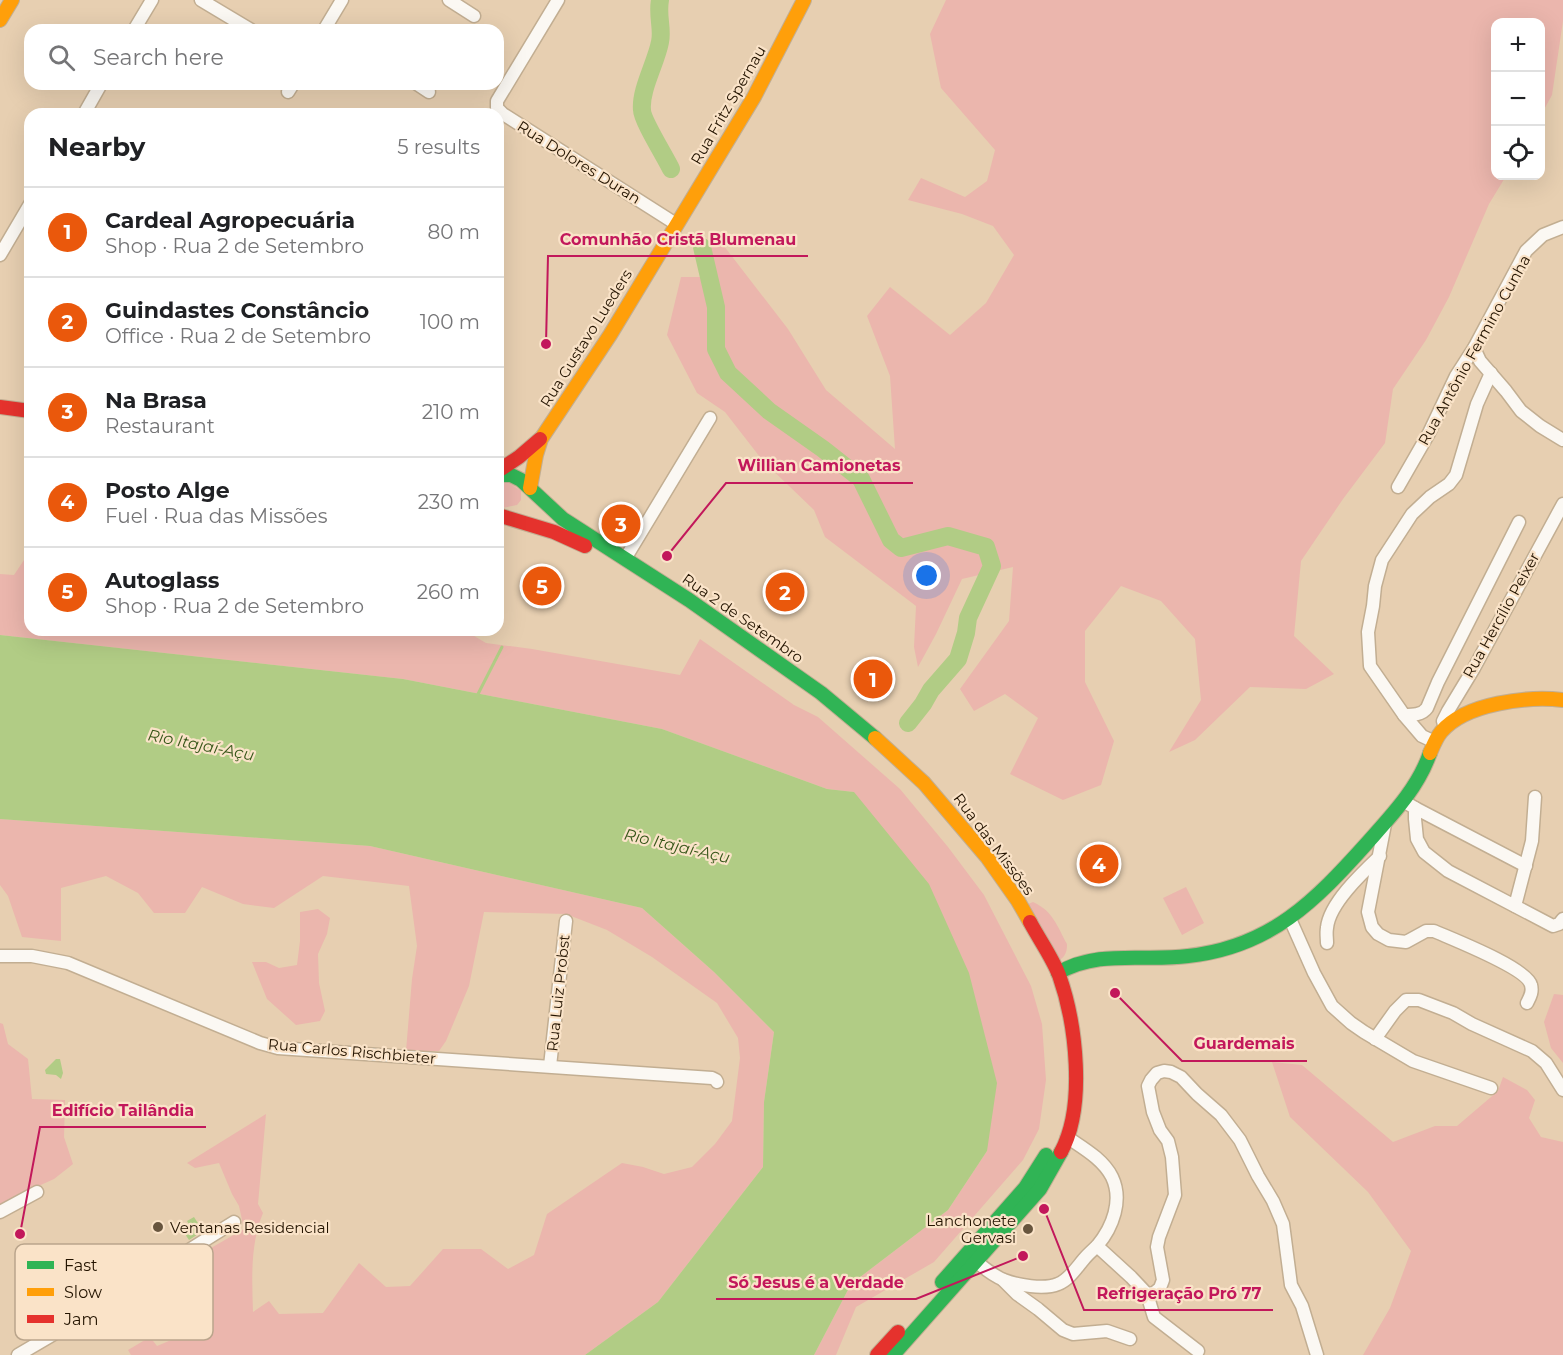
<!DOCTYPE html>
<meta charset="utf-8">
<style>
:root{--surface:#fff;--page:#f6f6f6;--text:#202124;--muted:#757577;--line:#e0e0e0;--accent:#ea580c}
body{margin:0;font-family:Montserrat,sans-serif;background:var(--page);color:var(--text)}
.controls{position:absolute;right:18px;top:18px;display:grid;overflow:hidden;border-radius:12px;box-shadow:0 6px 24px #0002}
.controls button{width:54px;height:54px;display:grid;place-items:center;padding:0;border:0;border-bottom:2px solid var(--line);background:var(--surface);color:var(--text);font:30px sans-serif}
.you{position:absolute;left:927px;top:576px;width:21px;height:21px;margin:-15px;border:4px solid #fff;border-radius:50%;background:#1a73e8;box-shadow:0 0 0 9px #1a73e833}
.badge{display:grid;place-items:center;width:39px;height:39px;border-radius:50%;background:var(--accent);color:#fff;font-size:20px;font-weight:700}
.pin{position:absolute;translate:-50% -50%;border:3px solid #fff;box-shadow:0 2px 6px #0006}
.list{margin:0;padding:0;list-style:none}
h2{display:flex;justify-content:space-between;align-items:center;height:78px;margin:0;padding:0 24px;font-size:26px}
h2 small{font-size:20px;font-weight:400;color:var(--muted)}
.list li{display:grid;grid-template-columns:39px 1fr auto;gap:18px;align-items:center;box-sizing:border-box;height:90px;padding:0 24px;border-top:2px solid var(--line)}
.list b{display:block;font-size:22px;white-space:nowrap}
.list p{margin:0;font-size:20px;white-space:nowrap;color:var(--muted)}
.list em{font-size:20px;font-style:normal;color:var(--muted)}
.icon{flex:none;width:33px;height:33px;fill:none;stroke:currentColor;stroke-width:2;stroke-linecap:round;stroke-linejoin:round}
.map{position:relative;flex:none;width:1563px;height:1355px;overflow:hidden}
.search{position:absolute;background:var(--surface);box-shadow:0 6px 24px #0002;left:24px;top:24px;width:480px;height:66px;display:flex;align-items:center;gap:15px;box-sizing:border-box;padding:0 21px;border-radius:18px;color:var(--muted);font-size:22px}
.panel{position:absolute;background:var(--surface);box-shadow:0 6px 24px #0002;left:24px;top:108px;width:480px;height:528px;border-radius:18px}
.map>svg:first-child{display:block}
.green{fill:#ebb6ad}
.water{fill:#b1cc85}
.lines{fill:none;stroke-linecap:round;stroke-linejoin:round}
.stream{stroke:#b1cc85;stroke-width:3}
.river{stroke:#b1cc85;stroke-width:18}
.street-casing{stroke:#c2ae92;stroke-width:15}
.fast-casing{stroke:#c2ae92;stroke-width:16}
.slow-casing{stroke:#c2ae92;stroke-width:16}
.jam-casing{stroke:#c2ae92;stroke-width:16}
.street{stroke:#fbf8f3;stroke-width:12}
.fast{stroke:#30b455;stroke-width:14}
.slow{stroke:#ff9f0a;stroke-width:14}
.jam{stroke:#e5322d;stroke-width:14}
.poi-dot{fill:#68553e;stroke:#fae3c8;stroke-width:2}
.labels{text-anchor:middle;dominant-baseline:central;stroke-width:4.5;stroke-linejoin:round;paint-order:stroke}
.street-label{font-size:15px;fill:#241400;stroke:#fae3c8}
.poi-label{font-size:15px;fill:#241400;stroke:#fae3c8;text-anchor:end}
.water-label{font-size:16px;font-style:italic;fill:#365518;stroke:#fae3c8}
.key{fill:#fae3c8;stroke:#baa58c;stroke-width:1.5}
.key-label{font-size:16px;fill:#241400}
.leader{fill:none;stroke:#c2185b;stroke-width:2}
.callout-dot{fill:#c2185b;stroke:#fae3c8;stroke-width:2}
.callout-label{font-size:16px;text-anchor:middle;font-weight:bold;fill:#c2185b;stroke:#fae3c8;stroke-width:4.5;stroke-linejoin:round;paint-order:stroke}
</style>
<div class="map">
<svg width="1563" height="1355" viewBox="0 0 1563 1355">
<rect width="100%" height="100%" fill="#e7cfb1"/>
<g class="green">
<path d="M 946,0 L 1563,0 L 1563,21 L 1552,95 L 1541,115 L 1540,22 L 1496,22 L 1496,176 L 1506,176 L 1489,204 L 1449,297 L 1426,340 L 1393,389 L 1385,443 L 1343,499 L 1301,561 L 1294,636 L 1334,674 L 1306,689 L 1250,687 L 1195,740 L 1169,752 L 1201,700 L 1195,639 L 1161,601 L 1121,586 L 1085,631 L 1085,682 L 1114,741 L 1101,785 L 1063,800 L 1010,774 L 1038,718 L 1005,694 L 974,711 L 960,689 L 1009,621 L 1013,567 L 962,579 L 936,634 L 918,667 L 914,647 L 916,606 L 825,537 L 814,510 L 763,461 L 725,412 L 697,393 L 667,335 L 681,277 L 713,277 L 707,250 L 717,237 L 788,329 L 826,390 L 895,449 L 890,376 L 867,316 L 890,287 L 950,335 L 986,303 L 1014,255 L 993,226 L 962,214 L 908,200 L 921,178 L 965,197 L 987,181 L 995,150 L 941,88 L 930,34 Z"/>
<path d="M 505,480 L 521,491 L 521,500 L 517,505 L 502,508 L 498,506 L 498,481 Z"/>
<path d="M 30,551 L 30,630 L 464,630 L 486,643 L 532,649 L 680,675 L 700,639 L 794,705 L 818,717 L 900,789 L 948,847 L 984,895 L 1031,986 L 1042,1024 L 1046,1080 L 1039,1129 L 1023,1160 L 934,1262 L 856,1307 L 836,1355 L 814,1355 L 851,1284 L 948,1210 L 987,1151 L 854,792 L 827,789 L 662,729 L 403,679 L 0,635 L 0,574 L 14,575 Z"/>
<path d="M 0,819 L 370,846 L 642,908 L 714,972 L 774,1032 L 764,1102 L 763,1167 L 658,1302 L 585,1355 L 131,1355 L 128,1350 L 150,1337 L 157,1346 L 176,1338 L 170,1326 L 166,1326 L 160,1330 L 154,1326 L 151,1318 L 160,1307 L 152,1282 L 244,1229 L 239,1206 L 232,1194 L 219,1163 L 195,1168 L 187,1163 L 266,1114 L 258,1204 L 263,1213 C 250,1244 252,1279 253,1312 L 269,1301 L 279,1314 L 323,1313 L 359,1263 L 386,1287 L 410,1286 L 443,1249 L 481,1249 L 508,1269 L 534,1255 L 547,1214 L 622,1163 L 643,1167 L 664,1174 L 692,1167 L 715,1144 L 732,1121 L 740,1058 L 738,1038 L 717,1003 L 652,957 L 607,930 L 566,914 L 484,912 L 469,986 L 446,1041 L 439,1051 L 406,1051 L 412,979 L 417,946 L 409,886 L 323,876 L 274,908 L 243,904 L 202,887 L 185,913 L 154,913 L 138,893 L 106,876 L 61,888 L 61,941 L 22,937 L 8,896 L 0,885 Z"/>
<path d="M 1186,887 L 1204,923 L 1182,935 L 1163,898 Z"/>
<path d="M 1033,902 C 1053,911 1057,926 1067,944 C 1067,953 1065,957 1057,962 L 1028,904 Z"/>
<path d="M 318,909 L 330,918 L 327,934 L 318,954 L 319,983 L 325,1011 L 320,1021 L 296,1025 L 267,999 L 252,962 L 266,962 L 279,968 L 297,965 L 300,941 L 300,912 Z"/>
<path d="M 1554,994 L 1563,995 L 1563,1063 L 1551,1048 L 1544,1022 Z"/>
<path d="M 0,1023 L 3,1024 L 8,1044 L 28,1059 L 32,1099 L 65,1100 L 64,1137 L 73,1164 L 54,1179 L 23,1193 L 0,1206 Z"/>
<path d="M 1272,1062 L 1302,1065 L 1393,1142 L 1435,1126 L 1457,1126 L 1498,1091 L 1503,1077 L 1527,1090 L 1535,1100 L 1529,1118 L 1541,1137 L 1563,1142 L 1563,1355 L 1363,1355 L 1390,1308 L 1411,1251 L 1368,1192 L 1290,1117 Z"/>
</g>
<g class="water">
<path d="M 0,635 L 403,679 L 662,729 L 827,789 L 854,792 L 929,884 L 969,973 L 997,1083 L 987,1151 L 948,1210 L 851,1284 L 814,1355 L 585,1355 L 658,1302 L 763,1167 L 764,1102 L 774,1032 L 714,972 L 642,908 L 370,846 L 0,819 Z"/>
<path d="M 56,1059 L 60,1059 L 63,1073 L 61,1079 L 56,1075 L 46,1074 L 45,1070 Z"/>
<path d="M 194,1217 L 203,1231 L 189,1240 L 185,1234 L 192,1229 L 187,1221 Z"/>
</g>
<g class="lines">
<g class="stream">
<path d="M 208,84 L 211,86"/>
<path d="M 477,696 L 502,647"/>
</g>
<g class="river">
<path d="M 660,0 C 657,16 663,29 660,42 C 656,63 640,90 642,110 C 642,120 666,158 671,169"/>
<path d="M 702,247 L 716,307 L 716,349 L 728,373 L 769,411 L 823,449 L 861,479 L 891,540 L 901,548 L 948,536 L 986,547 L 992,566 L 968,618 L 966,633 L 958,659 L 931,690 L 923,704 L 908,723"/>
</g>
<g class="street-casing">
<g id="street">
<path d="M 201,0 L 251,30"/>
<path d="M 449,0 L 474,16"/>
<path d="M 558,0 L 497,101 L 497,108 L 503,114 L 676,224"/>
<path d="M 134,30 L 152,0"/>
<path d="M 324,30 L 342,0"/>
<path d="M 417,84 L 429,92"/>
<path d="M 288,92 L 293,84"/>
<path d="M 84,114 L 101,84"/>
<path d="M 0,255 L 30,204"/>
<path d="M 1474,348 L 1480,361 L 1506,391 L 1521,411 L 1540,426 L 1563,440"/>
<path d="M 1398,487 L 1429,433 L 1456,376 L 1474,348 L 1526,251 L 1543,235 L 1563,227"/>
<path d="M 625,559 L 710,418"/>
<path d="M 1404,715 C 1413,715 1422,715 1427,708 L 1438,682 L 1519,522"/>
<path d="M 1445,728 L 1443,721 L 1448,711 L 1474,668 L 1563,504"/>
<path d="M 1435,742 L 1422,736 L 1404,715 L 1370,666 L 1368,632 L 1373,606 L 1375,586 L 1382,560 L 1412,514 L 1430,497 L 1449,484 L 1456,475 L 1477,404 L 1491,373"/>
<path d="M 1403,801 L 1415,808 L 1415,819 L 1417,839 L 1424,852 L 1448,871 L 1553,926 L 1559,924 L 1563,919"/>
<path d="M 1415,808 L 1526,866"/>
<path d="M 1385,824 L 1368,912 L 1372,927 L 1378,934 L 1389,940 L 1406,942 L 1426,931 L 1434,931 C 1452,939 1527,968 1531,985 C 1533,992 1530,997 1527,1003"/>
<path d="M 1515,906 L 1532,841 L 1535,797"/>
<path d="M 1290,919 L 1314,973 L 1332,1006 L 1351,1023 L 1364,1032 L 1413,1061 L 1491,1088"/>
<path d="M 1327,943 C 1327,938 1326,933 1327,928 C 1329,904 1362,873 1380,856"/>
<path d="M 0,956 L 32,956 L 68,963 L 260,1043 L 278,1048 L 712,1078 L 716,1080 L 717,1082"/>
<path d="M 1375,1039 L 1395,1011 L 1406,1000 L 1419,1000 L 1453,1013 L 1472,1024 L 1532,1051 L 1546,1063 L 1563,1090"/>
<path d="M 550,1066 L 566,921"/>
<path d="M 0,1212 L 37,1192"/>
<path d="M 1097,1246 L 1131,1277 L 1147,1294 L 1154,1317 L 1198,1351"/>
<path d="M 977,1262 C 985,1269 994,1276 1004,1280 C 1017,1285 1044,1290 1058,1284 C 1069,1280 1077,1267 1084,1259 C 1088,1254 1093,1250 1097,1246 C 1113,1227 1123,1200 1112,1177 C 1103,1159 1083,1148 1067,1137"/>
<path d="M 1003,1280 L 1017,1294 L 1038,1309 L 1063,1330 L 1073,1334 L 1107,1331 L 1130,1339"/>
<path d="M 1147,1294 L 1154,1293 L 1160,1288 L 1163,1280 L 1157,1247 L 1159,1237 L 1175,1195 L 1172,1157 L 1168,1141 L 1160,1130 L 1153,1112 L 1148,1086 L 1151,1080 L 1157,1073 L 1164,1071 L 1171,1072 L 1181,1077 L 1197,1094 L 1221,1115 L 1240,1140 L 1258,1176 L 1273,1201 L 1283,1224 L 1291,1285 L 1302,1306 L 1317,1355"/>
<path d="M 18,1355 L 64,1328 L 234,1222"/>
</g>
</g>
<g class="fast-casing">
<g id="fast">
<path d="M 498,475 L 511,475 L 521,480 L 563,519 L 689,600 L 821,693 L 875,738"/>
<path d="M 1058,973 C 1099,949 1143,962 1188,956 C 1271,947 1315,901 1368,842 C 1392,815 1418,788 1430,753"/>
<path d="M 942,1282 L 1025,1188 L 1046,1155"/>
<path d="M 893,1355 L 1040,1189 L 1061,1152"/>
</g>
</g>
<g class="slow-casing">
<g id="slow">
<path d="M 0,20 L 12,0"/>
<path d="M 530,488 L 536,455 L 541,439 L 610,335 L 754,97 L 804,0"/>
<path d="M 875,738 L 924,783 L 987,857 L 1018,901 L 1030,922"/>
<path d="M 1430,753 C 1433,746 1436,738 1441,732 C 1465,703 1528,696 1563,700"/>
</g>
</g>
<g class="jam-casing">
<g id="jam">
<path d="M 0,407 L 30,411"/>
<path d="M 498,471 L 519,457 L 540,439"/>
<path d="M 498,515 L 554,532 L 585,546"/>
<path d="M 1030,922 C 1039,939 1052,957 1059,975 C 1076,1023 1086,1106 1061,1152"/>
<path d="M 877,1355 L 898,1332"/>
</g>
</g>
<use href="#street" class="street"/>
<use href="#fast" class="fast"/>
<use href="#slow" class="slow"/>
<use href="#jam" class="jam"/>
</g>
<g class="poi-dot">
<circle cx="158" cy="1227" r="6"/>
<circle cx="1028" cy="1229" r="6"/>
</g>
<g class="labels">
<g class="street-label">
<text transform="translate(728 105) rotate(-60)">Rua Fritz Spernau</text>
<text transform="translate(579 162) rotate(32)">Rua Dolores Duran</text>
<text transform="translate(586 338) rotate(-58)">Rua Gustavo Lueders</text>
<text transform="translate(1474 350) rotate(-61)">Rua Antônio Fermino Cunha</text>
<text transform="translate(1501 615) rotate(-61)">Rua Hercílio Peixer</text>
<text transform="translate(743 618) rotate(35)">Rua 2 de Setembro</text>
<text transform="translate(994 844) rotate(53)">Rua das Missões</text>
<text transform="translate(558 993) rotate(-84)">Rua Luiz Probst</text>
<text transform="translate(352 1051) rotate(5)">Rua Carlos Rischbieter</text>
</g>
<g class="poi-label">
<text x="1016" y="1220">Lanchonete<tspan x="1016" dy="17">Gervasi</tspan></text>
<text x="170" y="1227" text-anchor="start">Ventanas Residencial</text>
</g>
<g class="water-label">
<text transform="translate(201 745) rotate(11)">Rio Itajaí-Açu</text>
<text transform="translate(677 846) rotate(13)">Rio Itajaí-Açu</text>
</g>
</g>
<rect x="15" y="1244" width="198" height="96" rx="9" class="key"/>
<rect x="27" y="1261" width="27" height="8" fill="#30b455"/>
<rect x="27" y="1288" width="27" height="8" fill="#ff9f0a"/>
<rect x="27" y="1315" width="27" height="8" fill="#e5322d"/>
<g class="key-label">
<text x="64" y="1271">Fast</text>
<text x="64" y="1298">Slow</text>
<text x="64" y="1325">Jam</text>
</g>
<path class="leader" d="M546 344L548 256H808M667 556L726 483H913M1115 993L1182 1061H1307M20 1234L40 1127H206M1023 1256L916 1299H716M1044 1209L1084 1310H1273"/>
<g class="callout-dot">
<circle cx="546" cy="344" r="6"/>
<circle cx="667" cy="556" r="6"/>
<circle cx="1115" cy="993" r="6"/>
<circle cx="20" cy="1234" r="6"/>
<circle cx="1023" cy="1256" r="6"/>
<circle cx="1044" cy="1209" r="6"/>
</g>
<g class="callout-label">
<text x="678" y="245">Comunhão Cristã Blumenau</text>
<text x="819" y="471">Willian Camionetas</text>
<text x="1244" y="1049">Guardemais</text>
<text x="123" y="1116">Edifício Tailândia</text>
<text x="816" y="1288">Só Jesus é a Verdade</text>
<text x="1179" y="1299">Refrigeração Pró 77</text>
</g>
</svg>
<div class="controls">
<button>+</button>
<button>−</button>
<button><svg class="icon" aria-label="locate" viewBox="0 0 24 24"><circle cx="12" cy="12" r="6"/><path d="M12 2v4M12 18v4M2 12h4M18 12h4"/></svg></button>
</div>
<div class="you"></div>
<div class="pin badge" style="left:873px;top:679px">1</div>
<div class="pin badge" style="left:785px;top:592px">2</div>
<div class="pin badge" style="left:621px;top:524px">3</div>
<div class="pin badge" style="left:1099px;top:864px">4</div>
<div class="pin badge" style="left:542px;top:586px">5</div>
<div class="search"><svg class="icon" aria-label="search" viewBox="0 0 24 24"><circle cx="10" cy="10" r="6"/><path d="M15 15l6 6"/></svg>Search here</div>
<section class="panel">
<h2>Nearby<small>5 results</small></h2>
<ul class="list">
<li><span class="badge">1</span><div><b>Cardeal Agropecuária</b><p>Shop · Rua 2 de Setembro</p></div><em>80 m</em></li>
<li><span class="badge">2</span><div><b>Guindastes Constâncio</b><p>Office · Rua 2 de Setembro</p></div><em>100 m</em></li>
<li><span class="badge">3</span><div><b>Na Brasa</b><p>Restaurant</p></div><em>210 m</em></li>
<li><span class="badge">4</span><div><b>Posto Alge</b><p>Fuel · Rua das Missões</p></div><em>230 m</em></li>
<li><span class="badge">5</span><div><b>Autoglass</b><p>Shop · Rua 2 de Setembro</p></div><em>260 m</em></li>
</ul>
</section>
</div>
